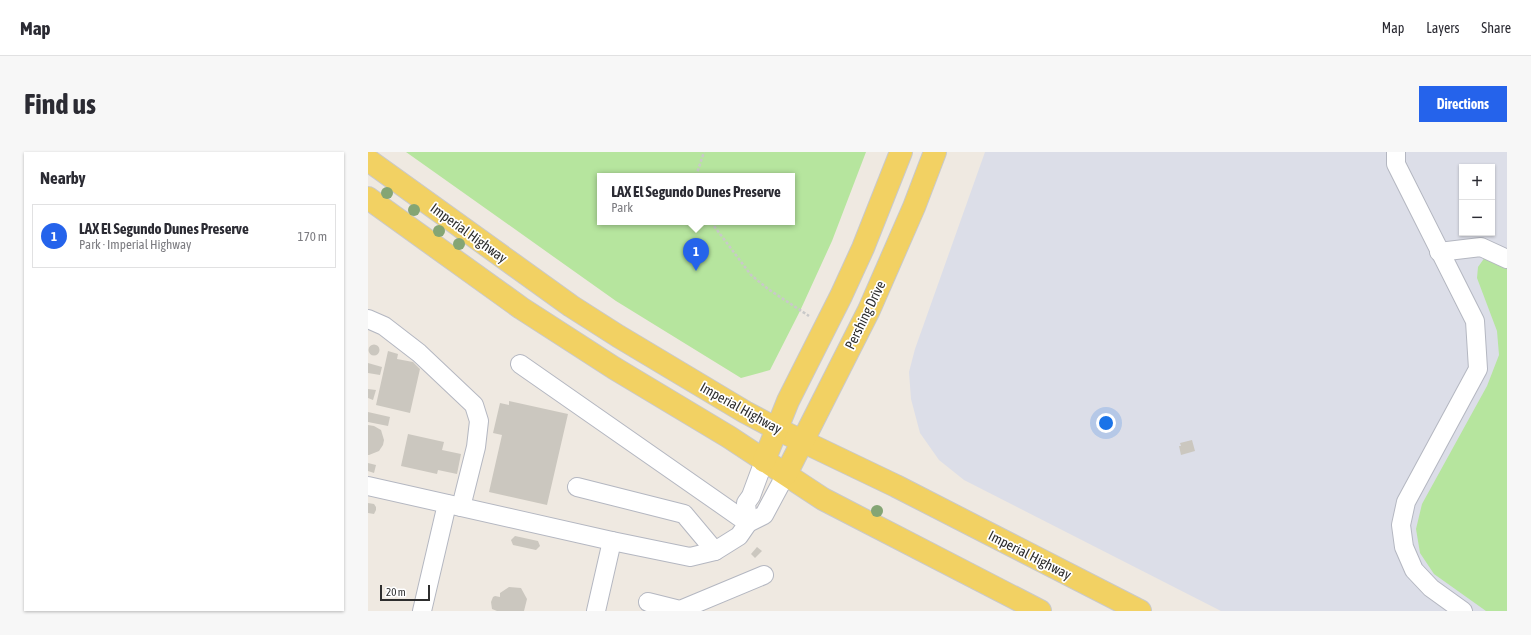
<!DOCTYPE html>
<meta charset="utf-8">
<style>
:root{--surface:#fff;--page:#f7f7f7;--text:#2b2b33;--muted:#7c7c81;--line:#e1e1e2;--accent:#2563eb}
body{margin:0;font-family:"Asap Condensed",sans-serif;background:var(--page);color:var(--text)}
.controls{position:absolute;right:12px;top:12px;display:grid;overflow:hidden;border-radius:0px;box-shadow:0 1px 3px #0004}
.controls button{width:36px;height:36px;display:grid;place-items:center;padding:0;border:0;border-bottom:1px solid var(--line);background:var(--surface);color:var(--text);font:20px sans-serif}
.scale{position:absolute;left:12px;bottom:10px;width:50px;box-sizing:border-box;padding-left:4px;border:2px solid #2e2e2e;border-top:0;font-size:11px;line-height:14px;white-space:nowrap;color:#2e2e2e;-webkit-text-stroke:3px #fff;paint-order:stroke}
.you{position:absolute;left:738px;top:271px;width:14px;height:14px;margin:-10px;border:3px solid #fff;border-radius:50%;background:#1a73e8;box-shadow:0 0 0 6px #1a73e833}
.badge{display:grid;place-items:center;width:26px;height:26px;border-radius:50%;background:var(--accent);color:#fff;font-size:13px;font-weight:700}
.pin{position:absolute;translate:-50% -33px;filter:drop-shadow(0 1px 2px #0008)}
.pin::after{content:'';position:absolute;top:21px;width:14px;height:12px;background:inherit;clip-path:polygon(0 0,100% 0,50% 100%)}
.popup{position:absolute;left:229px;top:21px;width:198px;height:52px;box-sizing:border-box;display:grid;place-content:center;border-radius:0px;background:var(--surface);filter:drop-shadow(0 1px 3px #0005);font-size:13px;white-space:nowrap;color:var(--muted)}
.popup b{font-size:15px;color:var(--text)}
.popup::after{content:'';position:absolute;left:50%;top:100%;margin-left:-8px;border:8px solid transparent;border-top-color:var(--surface)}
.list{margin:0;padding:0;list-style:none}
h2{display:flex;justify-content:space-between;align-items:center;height:52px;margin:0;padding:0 16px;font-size:17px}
h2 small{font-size:13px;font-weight:400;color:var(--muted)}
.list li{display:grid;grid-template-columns:26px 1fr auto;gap:12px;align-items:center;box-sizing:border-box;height:64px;margin:0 8px 8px;padding:0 8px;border:1px solid var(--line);border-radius:0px}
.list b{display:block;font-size:15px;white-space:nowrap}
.list p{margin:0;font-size:13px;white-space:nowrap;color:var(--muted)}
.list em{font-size:13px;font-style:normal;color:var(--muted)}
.map{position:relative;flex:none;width:1139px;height:459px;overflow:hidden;border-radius:0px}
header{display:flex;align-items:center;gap:24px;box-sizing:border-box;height:56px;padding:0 20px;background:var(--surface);border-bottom:1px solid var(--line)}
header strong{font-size:19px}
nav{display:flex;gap:22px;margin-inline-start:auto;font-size:14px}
.intro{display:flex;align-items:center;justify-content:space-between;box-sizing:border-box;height:96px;padding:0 24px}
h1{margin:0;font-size:28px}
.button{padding:10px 18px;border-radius:0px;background:var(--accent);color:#fff;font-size:14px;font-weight:700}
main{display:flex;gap:24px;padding:0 24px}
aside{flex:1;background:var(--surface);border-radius:0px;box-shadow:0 1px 3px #0004}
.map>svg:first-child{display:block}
.airport{fill:#dcdee8;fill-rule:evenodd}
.green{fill:#b6e59e;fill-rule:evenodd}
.building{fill:#cbc7bf}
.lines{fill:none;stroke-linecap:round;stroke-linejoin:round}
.minor-casing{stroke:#b4b7c1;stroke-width:20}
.major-casing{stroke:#c9c9c9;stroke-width:24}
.path{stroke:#c9c9c9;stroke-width:2.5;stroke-dasharray:3 2;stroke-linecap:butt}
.minor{stroke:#fff;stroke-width:18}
.major{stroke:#f2d163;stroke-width:22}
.tree{fill:#84a574}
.labels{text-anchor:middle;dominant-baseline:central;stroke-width:3.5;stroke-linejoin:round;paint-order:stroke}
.street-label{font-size:14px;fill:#2e2e2e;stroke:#fff}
</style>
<header>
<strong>Map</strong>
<nav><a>Map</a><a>Layers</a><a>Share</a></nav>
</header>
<div class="intro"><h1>Find us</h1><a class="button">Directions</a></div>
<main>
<aside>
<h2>Nearby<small></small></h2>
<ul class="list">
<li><span class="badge">1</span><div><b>LAX El Segundo Dunes Preserve</b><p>Park · Imperial Highway</p></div><em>170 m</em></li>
</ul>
</aside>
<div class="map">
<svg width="1139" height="459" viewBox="0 0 1139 459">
<rect width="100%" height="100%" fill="#efe9e1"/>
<path class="airport" d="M 617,0 L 1139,0 L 1139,459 L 853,459 L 596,328 L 571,308 L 552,281 L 543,247 L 541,220 L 547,197 ZM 1094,15 L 1124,15 L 1124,81 L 1094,81 Z"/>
<g class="green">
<path d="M 38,0 L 498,0 L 464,89 L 432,159 L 402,218 L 373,226 L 248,149 ZM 232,24 L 424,24 L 424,70 L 232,70 Z"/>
<path d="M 1120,101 L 1139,112 L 1139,459 L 1118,459 L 1066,422 L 1052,401 L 1048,377 L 1054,352 L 1119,234 L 1131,203 L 1129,179 L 1109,126 L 1110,115 Z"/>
</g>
<g class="building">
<circle cx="6" cy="198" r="5.5"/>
<path d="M 20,199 L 30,202 L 29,207 L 45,210 L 52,217 L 42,261 L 8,253 Z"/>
<path d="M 0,211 L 14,215 L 12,223 L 0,221 Z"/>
<path d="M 0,237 L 8,238 L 5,248 L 0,246 Z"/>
<path d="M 141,249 L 200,262 L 179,353 L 121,340 L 134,283 L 125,281 L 132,251 L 141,253 Z"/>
<path d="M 0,260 L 22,265 L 20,274 L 0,270 Z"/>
<path d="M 0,273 L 6,274 L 13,278 L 16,288 L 15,293 L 11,299 L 1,303 L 0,303 Z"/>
<path d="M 40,282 L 76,290 L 74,298 L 93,302 L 89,322 L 70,318 L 69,322 L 33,314 Z"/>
<path d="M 824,288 L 827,299 L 813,303 L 811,294 L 813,294 L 812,291 Z"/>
<path d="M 0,311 L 8,313 L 6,321 L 0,319 Z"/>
<path d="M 0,351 L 6,352 L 8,355 L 8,358 L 6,362 L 0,361 Z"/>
<path d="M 147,384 L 170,389 L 172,394 L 168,398 L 145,393 L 143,388 Z"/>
<path d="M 389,395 L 394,399 L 387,406 L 383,402 Z"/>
<path d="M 141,435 L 153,436 L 159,447 L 156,459 L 129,459 L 124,457 L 123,450 L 125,445 L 127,444 L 132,445 L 132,441 Z"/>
</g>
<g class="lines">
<g class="minor-casing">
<g id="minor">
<path d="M 1028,0 L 1028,12 L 1107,169 L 1110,217 L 1038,350 L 1033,373 L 1036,395 L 1046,418 L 1063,436 L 1095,459"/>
<path d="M 1071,100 L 1113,95 L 1139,107"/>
<path d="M 0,167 L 16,174 L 51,201 L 106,253 L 111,269 L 108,295 L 93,355"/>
<path d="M 152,212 L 380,371"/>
<path d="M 0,334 L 244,389 L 322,405 L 347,399"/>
<path d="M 209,335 L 316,362 L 347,399 L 371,384 L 380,371 L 396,363 L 418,322"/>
<path d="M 380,371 L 378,351 L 383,344 L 396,309"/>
<path d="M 280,450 L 312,458 L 396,423"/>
<path d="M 54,459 L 79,352"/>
<path d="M 228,459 L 244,389"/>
</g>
</g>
<g class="major-casing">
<g id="major">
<path d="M 0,8 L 203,154 L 250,184 L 377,260 L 409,277 L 528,334 L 772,459"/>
<path d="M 0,46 L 153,156 L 246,216 L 361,285 L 455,347 L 672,459"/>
<path d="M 396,309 L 420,249 L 473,144 L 495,96 L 533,0"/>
<path d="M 418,322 L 501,158 L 546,55 L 567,0"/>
</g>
</g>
<g class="path">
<path d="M 328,24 L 336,0"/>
<path d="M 343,70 L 383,123 L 400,137 L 441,164"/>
</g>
<use href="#minor" class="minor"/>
<use href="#major" class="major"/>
</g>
<g class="tree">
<circle cx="19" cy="41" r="6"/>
<circle cx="46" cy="58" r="6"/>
<circle cx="71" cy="79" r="6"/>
<circle cx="91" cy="92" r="6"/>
<circle cx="509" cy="359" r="6"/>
</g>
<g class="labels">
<g class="street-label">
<text transform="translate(101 81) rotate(36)">Imperial Highway</text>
<text transform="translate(497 163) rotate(-64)">Pershing Drive</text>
<text transform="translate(373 256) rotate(29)">Imperial Highway</text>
<text transform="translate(662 403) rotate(27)">Imperial Highway</text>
</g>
</g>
</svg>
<div class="controls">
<button>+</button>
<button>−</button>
</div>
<div class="scale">20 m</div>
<div class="you"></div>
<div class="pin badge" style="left:328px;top:119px">1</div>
<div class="popup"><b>LAX El Segundo Dunes Preserve</b>Park</div>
</div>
</main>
